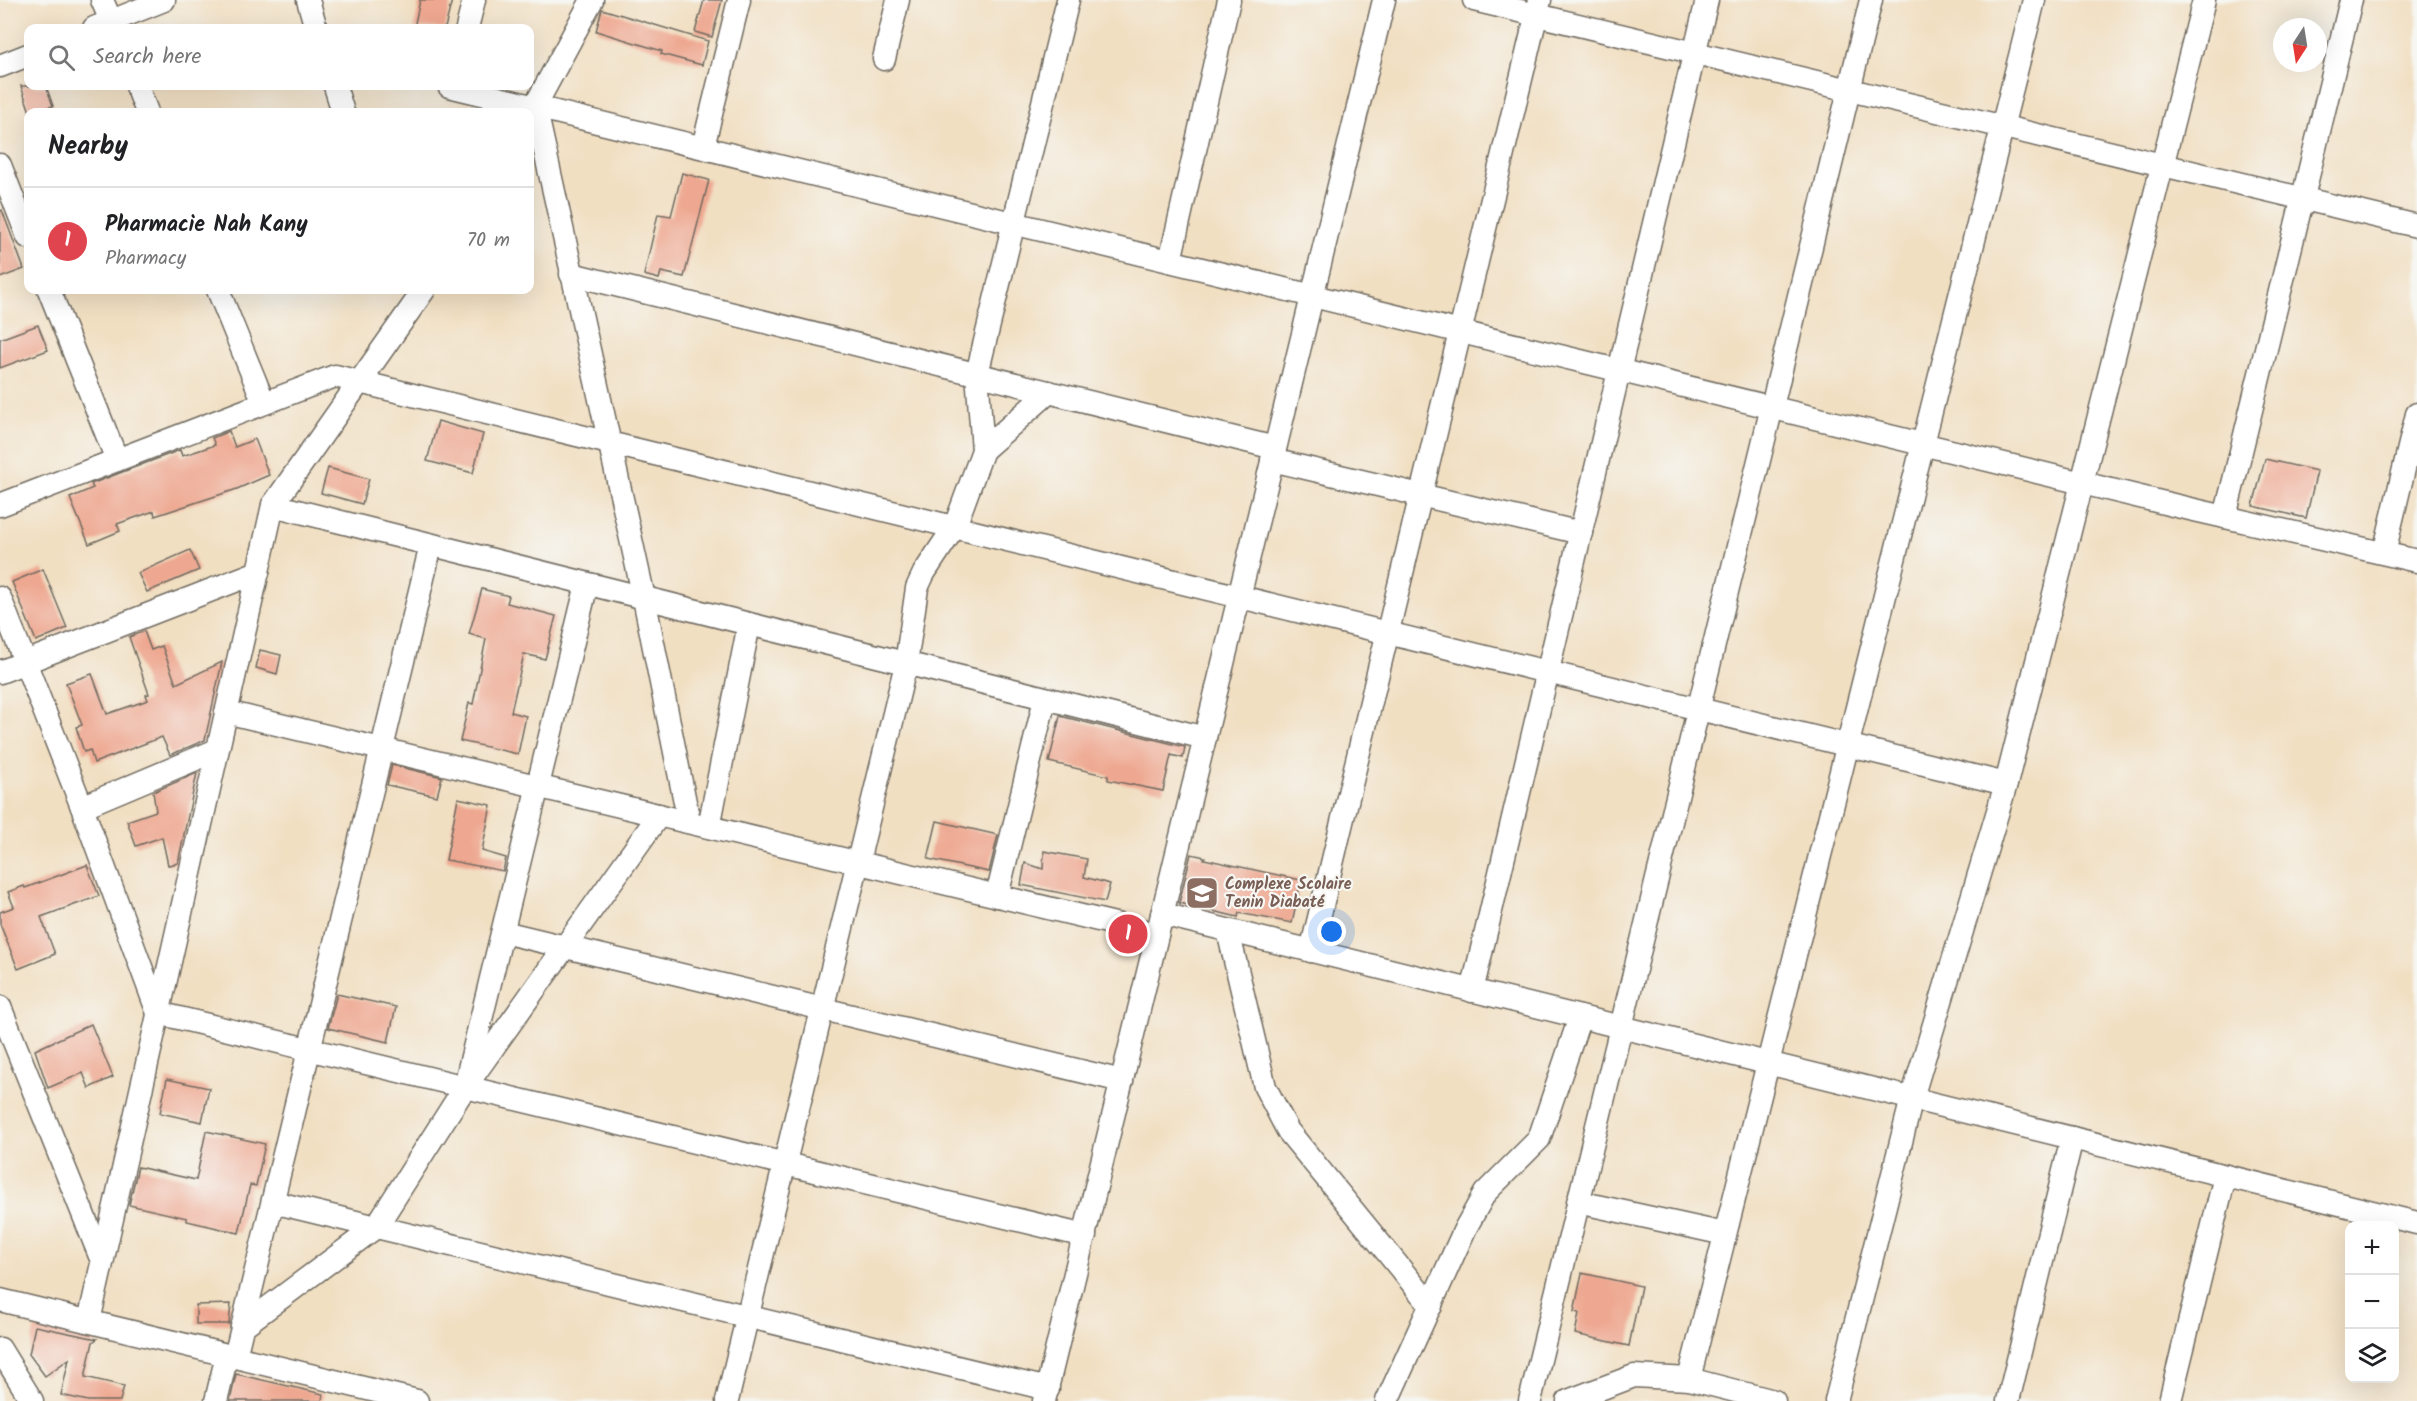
<!DOCTYPE html>
<meta charset="utf-8">
<style>
:root{--surface:#fff;--page:#f6f6f6;--text:#202124;--muted:#757577;--line:#e0e0e0;--accent:#0b8043}
body{margin:0;font-family:Kalam,sans-serif;background:var(--page);color:var(--text)}
.controls{position:absolute;right:18px;bottom:18px;display:grid;overflow:hidden;border-radius:12px;box-shadow:0 6px 24px #0002}
.controls button{width:54px;height:54px;display:grid;place-items:center;padding:0;border:0;border-bottom:2px solid var(--line);background:var(--surface);color:var(--text);font:30px sans-serif}
.compass{position:absolute;left:2273px;top:18px;width:54px;height:54px;border-radius:50%;background:var(--surface);box-shadow:0 6px 24px #0002;rotate:192deg}
.you{position:absolute;left:1332px;top:932px;width:21px;height:21px;margin:-15px;border:4px solid #fff;border-radius:50%;background:#1a73e8;box-shadow:0 0 0 9px #1a73e833}
.badge{display:grid;place-items:center;width:39px;height:39px;border-radius:50%;background:var(--accent);color:#fff;font-size:20px;font-weight:700}
.pin{position:absolute;translate:-50% -50%;border:3px solid #fff;box-shadow:0 2px 6px #0006}
.list{margin:0;padding:0;list-style:none}
h2{display:flex;justify-content:space-between;align-items:center;height:78px;margin:0;padding:0 24px;font-size:26px}
h2 small{font-size:20px;font-weight:400;color:var(--muted)}
.list li{display:grid;grid-template-columns:39px 1fr auto;gap:18px;align-items:center;box-sizing:border-box;height:108px;padding:0 24px;border-top:2px solid var(--line)}
.list b{display:block;font-size:22px;white-space:nowrap}
.list p{margin:0;font-size:20px;white-space:nowrap;color:var(--muted)}
.list em{font-size:20px;font-style:normal;color:var(--muted)}
.icon{flex:none;width:33px;height:33px;fill:none;stroke:currentColor;stroke-width:2;stroke-linecap:round;stroke-linejoin:round}
.map{position:relative;flex:none;width:2417px;height:1401px;overflow:hidden}
.search{position:absolute;background:var(--surface);box-shadow:0 6px 24px #0002;left:24px;top:24px;width:510px;height:66px;display:flex;align-items:center;gap:15px;box-sizing:border-box;padding:0 21px;border-radius:12px;color:var(--muted);font-size:22px}
.panel{position:absolute;background:var(--surface);box-shadow:0 6px 24px #0002;left:24px;top:108px;width:510px;height:186px;border-radius:12px}
.map>svg:first-child{display:block}
.building{fill:#eea790}
.lines{fill:none;stroke-linecap:round;stroke-linejoin:round}
.minor-casing{stroke:#706a60;stroke-width:25}
.minor{stroke:#fff;stroke-width:22}
.labels{text-anchor:middle;dominant-baseline:central;stroke-width:4.5;stroke-linejoin:round;paint-order:stroke}
.education-label{font-size:16px;font-weight:bold;fill:#785e54;stroke:#f6f6f2;text-anchor:start}
</style>
<div class="map">
<svg width="2417" height="1401" viewBox="0 0 2417 1401">
<rect width="100%" height="100%" fill="#f6f6f2"/>
<filter id="ink" filterUnits="userSpaceOnUse"><feTurbulence type="fractalNoise" baseFrequency=".0167" numOctaves="2"/><feDisplacementMap in="SourceGraphic" scale="12" xChannelSelector="R" yChannelSelector="G"/><feConvolveMatrix kernelMatrix="1 2 1 2 8 2 1 2 1" color-interpolation-filters="sRGB"/></filter>
<filter id="wash" filterUnits="userSpaceOnUse"><feTurbulence type="fractalNoise" baseFrequency=".008" numOctaves="4" result="noise"/><feDisplacementMap in="SourceGraphic" scale="24" xChannelSelector="R" yChannelSelector="G"/><feGaussianBlur stdDeviation="1.35" result="paint"/><feColorMatrix in="noise" values="0 0 0 0 0 0 0 0 0 0 0 0 0 0 0 0 0 1.4 0 .05"/><feComposite in="paint" operator="in"/></filter>
<g filter="url(#wash)">
<rect width="100%" height="100%" fill="#f1dfc2"/>
<g id="blocks">
<g class="building">
<path d="M 420,0 L 452,0 L 445,28 L 414,28 Z"/>
<path d="M 704,0 L 722,0 L 712,37 L 695,32 Z"/>
<path d="M 602,9 L 708,41 L 702,65 L 661,54 L 662,51 L 596,31 Z"/>
<path d="M 21,86 L 46,86 L 53,106 L 30,112 Z"/>
<path d="M 682,173 L 709,180 L 684,277 L 661,272 L 659,279 L 644,275 L 658,214 L 671,216 Z"/>
<path d="M 2,210 L 24,269 L 0,278 L 0,211 Z"/>
<path d="M 38,325 L 48,350 L 0,368 L 0,339 Z"/>
<path d="M 438,421 L 483,434 L 473,473 L 427,461 Z"/>
<path d="M 229,431 L 235,447 L 255,439 L 269,475 L 237,489 L 155,516 L 154,511 L 117,524 L 120,531 L 89,544 L 70,498 L 93,488 L 91,484 L 180,450 L 182,456 L 215,445 L 212,438 Z"/>
<path d="M 2265,459 L 2317,471 L 2306,518 L 2253,506 Z"/>
<path d="M 328,468 L 369,479 L 362,504 L 321,493 Z"/>
<path d="M 190,550 L 199,570 L 147,592 L 138,573 Z"/>
<path d="M 43,569 L 67,628 L 36,641 L 12,582 Z"/>
<path d="M 482,589 L 509,596 L 507,603 L 556,616 L 545,659 L 524,654 L 511,712 L 526,716 L 518,754 L 460,741 L 469,703 L 473,704 L 486,639 L 469,634 Z"/>
<path d="M 144,631 L 151,650 L 162,646 L 176,684 L 222,662 L 205,740 L 170,755 L 162,737 L 94,763 L 90,750 L 84,752 L 76,727 L 82,725 L 66,683 L 92,674 L 107,714 L 148,700 L 146,695 L 149,694 L 129,637 Z"/>
<path d="M 260,650 L 281,655 L 277,674 L 256,668 Z"/>
<path d="M 1060,716 L 1185,747 L 1183,758 L 1171,755 L 1163,791 L 1108,780 L 1108,776 L 1049,762 Z"/>
<path d="M 392,765 L 442,777 L 437,796 L 387,785 Z"/>
<path d="M 197,773 L 178,863 L 168,865 L 162,837 L 136,846 L 127,821 L 156,811 L 153,792 Z"/>
<path d="M 458,798 L 491,805 L 482,851 L 506,858 L 503,871 L 446,860 Z"/>
<path d="M 937,821 L 998,835 L 989,872 L 928,859 Z"/>
<path d="M 1044,851 L 1087,859 L 1084,877 L 1110,884 L 1105,902 L 1021,885 L 1025,863 L 1043,869 Z"/>
<path d="M 1191,854 L 1205,857 L 1204,859 L 1301,880 L 1292,923 L 1239,913 L 1238,917 L 1179,903 Z"/>
<path d="M 87,865 L 99,896 L 41,917 L 55,954 L 18,969 L 0,924 L 0,912 L 14,907 L 8,892 L 24,886 L 25,888 Z"/>
<path d="M 337,994 L 396,1007 L 388,1042 L 328,1028 Z"/>
<path d="M 91,1024 L 113,1077 L 89,1088 L 83,1073 L 48,1088 L 35,1050 Z"/>
<path d="M 167,1079 L 209,1088 L 202,1122 L 160,1113 Z"/>
<path d="M 206,1131 L 265,1144 L 256,1186 L 250,1185 L 239,1233 L 187,1221 L 187,1218 L 129,1205 L 138,1167 L 196,1180 Z"/>
<path d="M 1582,1273 L 1641,1286 L 1629,1346 L 1575,1334 L 1579,1313 L 1574,1312 Z"/>
<path d="M 231,1304 L 229,1324 L 196,1324 L 196,1305 Z"/>
<path d="M 35,1326 L 97,1339 L 93,1342 L 85,1377 L 124,1386 L 120,1401 L 88,1401 L 61,1395 L 69,1359 L 45,1376 L 29,1354 Z"/>
<path d="M 236,1374 L 323,1394 L 322,1401 L 230,1401 Z"/>
</g>
</g>
</g>
<g filter="url(#ink)">
<use href="#blocks" fill-opacity="0" stroke="#706a60" stroke-width="1.5"/>
<g class="lines">
<g class="minor-casing">
<g id="minor">
<path d="M 102,0 L 114,28"/>
<path d="M 308,0 L 316,28"/>
<path d="M 592,0 L 535,106 L 644,598 L 689,822"/>
<path d="M 1474,0 L 2417,226"/>
<path d="M 94,28 L 164,0"/>
<path d="M 467,28 L 474,0"/>
<path d="M 884,59 L 898,0"/>
<path d="M 0,66 L 28,55"/>
<path d="M 137,86 L 147,112"/>
<path d="M 335,86 L 343,112"/>
<path d="M 449,86 L 2177,506 L 2417,561"/>
<path d="M 703,147 L 739,0"/>
<path d="M 0,165 L 28,237"/>
<path d="M 1170,261 L 1229,0"/>
<path d="M 571,274 L 1275,448"/>
<path d="M 49,290 L 117,460"/>
<path d="M 218,290 L 264,403"/>
<path d="M 983,450 L 1049,392"/>
<path d="M 1272,460 L 1581,533"/>
<path d="M 0,505 L 335,376 L 2006,784"/>
<path d="M 273,505 L 1205,738"/>
<path d="M 2225,517 L 2351,0"/>
<path d="M 2384,553 L 2417,414"/>
<path d="M 0,598 L 82,807 L 158,1013 L 1085,1236"/>
<path d="M 0,672 L 258,572"/>
<path d="M 226,712 L 1157,934"/>
<path d="M 82,807 L 217,750"/>
<path d="M 709,827 L 749,624"/>
<path d="M 997,896 L 1045,699"/>
<path d="M 1162,914 L 2417,1223"/>
<path d="M 1228,931 L 1265,1087 L 1288,1131 L 1431,1306"/>
<path d="M 503,932 L 1122,1081"/>
<path d="M 1311,951 L 1540,0"/>
<path d="M 1472,991 L 1707,0"/>
<path d="M 0,1007 L 102,1261"/>
<path d="M 468,1073 L 587,584"/>
<path d="M 273,1202 L 1048,1389"/>
<path d="M 1578,1202 L 1725,1234"/>
<path d="M 0,1300 L 417,1401"/>
<path d="M 89,1321 L 273,505 L 424,290"/>
<path d="M 242,1327 L 376,1227 L 465,1087 L 659,815"/>
<path d="M 0,1349 L 32,1401"/>
<path d="M 235,1357 L 431,545"/>
<path d="M 1689,1379 L 2034,0"/>
<path d="M 216,1401 L 227,1355"/>
<path d="M 727,1401 L 906,664 L 917,588 L 924,573 L 955,526 L 983,450 L 977,374 L 1068,0"/>
<path d="M 1044,1401 L 1384,0"/>
<path d="M 1387,1401 L 1465,1229 L 1485,1193 L 1539,1139 L 1580,1017"/>
<path d="M 1530,1401 L 1871,0"/>
<path d="M 1568,1401 L 1634,1376 L 1689,1379 L 1774,1401"/>
<path d="M 1836,1401 L 1912,1098 L 2006,784 L 2204,0"/>
<path d="M 2008,1401 L 2072,1138"/>
<path d="M 2170,1401 L 2225,1176"/>
</g>
</g>
<use href="#minor" class="minor"/>
</g>
</g>
<defs>
<g id="school-square" transform="scale(1.725)"><rect x="-9" y="-9" width="18" height="18" rx="4" fill="#8d6e63" stroke="#f6f6f2"/><path d="M0-5L7-2L0 1L-7-2ZM-4 1L0 2.5L4 1V4Q0 6-4 4Z" fill="#fff"/></g>
</defs>
<g fill-rule="evenodd">
<use href="#school-square" x="1202" y="893"/>
</g>
<g class="labels">
<g class="education-label">
<text x="1225" y="884">Complexe Scolaire<tspan x="1225" dy="18">Tenin Diabaté</tspan></text>
</g>
</g>
</svg>
<div class="controls">
<button>+</button>
<button>−</button>
<button><svg class="icon" aria-label="layers" viewBox="0 0 24 24"><path d="M12 4l9 5-9 5-9-5zM3 14l9 5 9-5"/></svg></button>
</div>
<svg class="compass" viewBox="-18 -18 36 36"><path d="M0-13l5 13h-10z" fill="#e53935"/><path d="M0 13l5-13h-10z" fill="#757577"/></svg>
<div class="you"></div>
<div class="pin badge" style="left:1128px;top:934px;background:#e0444e">1</div>
<div class="search"><svg class="icon" aria-label="search" viewBox="0 0 24 24"><circle cx="10" cy="10" r="6"/><path d="M15 15l6 6"/></svg>Search here</div>
<section class="panel">
<h2>Nearby<small></small></h2>
<ul class="list">
<li><span class="badge" style="background:#e0444e">1</span><div><b>Pharmacie Nah Kany</b><p>Pharmacy</p></div><em>70 m</em></li>
</ul>
</section>
</div>
